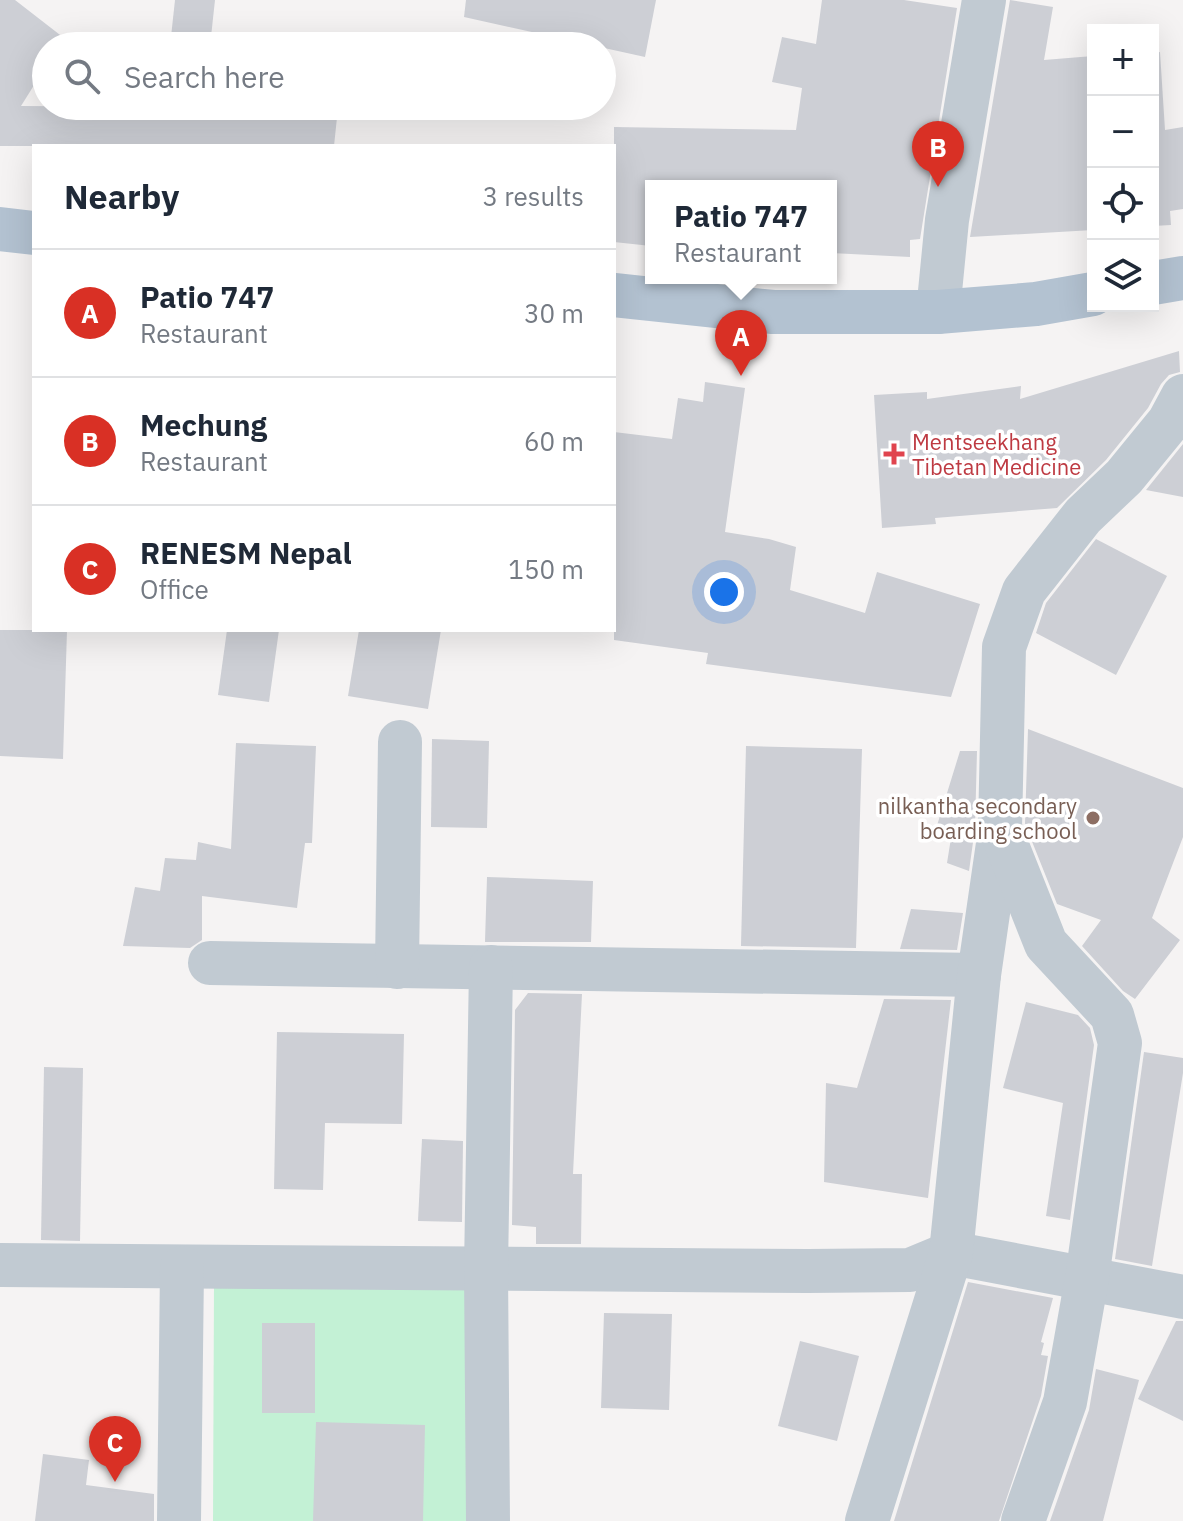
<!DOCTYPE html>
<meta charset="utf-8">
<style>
:root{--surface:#fff;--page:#f2f2f3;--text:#1f2937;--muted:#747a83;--line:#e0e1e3;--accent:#d93025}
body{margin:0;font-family:"IBM Plex Sans",sans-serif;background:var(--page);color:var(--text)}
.controls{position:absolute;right:24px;top:24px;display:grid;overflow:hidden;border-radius:0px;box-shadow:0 8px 32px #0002}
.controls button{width:72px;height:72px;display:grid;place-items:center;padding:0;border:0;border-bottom:2px solid var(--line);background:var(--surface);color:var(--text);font:40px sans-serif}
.you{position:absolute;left:724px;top:592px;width:28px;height:28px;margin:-20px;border:6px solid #fff;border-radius:50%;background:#1a73e8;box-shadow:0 0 0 12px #1a73e833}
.badge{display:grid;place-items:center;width:52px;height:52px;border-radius:50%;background:var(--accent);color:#fff;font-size:26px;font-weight:700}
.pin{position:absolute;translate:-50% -66px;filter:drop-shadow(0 2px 4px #0008)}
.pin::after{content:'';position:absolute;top:42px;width:28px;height:24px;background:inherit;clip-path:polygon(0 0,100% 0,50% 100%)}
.popup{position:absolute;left:645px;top:180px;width:192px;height:104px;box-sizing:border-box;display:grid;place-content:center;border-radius:0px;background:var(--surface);filter:drop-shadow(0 2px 6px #0005);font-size:26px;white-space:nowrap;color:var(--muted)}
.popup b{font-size:30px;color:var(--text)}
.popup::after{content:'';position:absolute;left:50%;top:100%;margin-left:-16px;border:16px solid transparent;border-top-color:var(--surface)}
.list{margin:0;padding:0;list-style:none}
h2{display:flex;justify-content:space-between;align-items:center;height:104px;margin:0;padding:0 32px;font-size:34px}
h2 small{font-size:26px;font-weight:400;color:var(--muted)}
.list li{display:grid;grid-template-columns:52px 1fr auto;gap:24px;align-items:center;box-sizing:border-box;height:128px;padding:0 32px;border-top:2px solid var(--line)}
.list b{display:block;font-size:30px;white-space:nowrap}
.list p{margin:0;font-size:26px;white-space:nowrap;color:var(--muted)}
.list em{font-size:26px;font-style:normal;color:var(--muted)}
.icon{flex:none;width:44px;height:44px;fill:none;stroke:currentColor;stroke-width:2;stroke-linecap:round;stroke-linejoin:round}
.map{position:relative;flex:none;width:1183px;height:1521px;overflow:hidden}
.search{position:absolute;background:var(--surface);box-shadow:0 8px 32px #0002;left:32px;top:32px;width:584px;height:88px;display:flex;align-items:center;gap:20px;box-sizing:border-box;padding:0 28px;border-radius:44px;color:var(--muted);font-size:30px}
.panel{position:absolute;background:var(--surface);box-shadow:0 8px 32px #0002;left:32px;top:144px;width:584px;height:488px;border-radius:0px}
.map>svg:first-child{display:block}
.green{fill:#c3f1d5}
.building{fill:#cdcfd5}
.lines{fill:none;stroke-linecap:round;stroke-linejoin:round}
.minor{stroke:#c1cad2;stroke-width:44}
.primary{stroke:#b3c2d1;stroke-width:44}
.health-dot{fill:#e0444e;stroke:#fff;stroke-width:3}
.education-dot{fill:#8d6e63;stroke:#fff;stroke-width:3}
.labels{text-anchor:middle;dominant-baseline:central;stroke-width:7;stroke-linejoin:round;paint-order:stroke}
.health-label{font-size:22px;fill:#be3a42;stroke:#fff;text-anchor:start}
.education-label{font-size:22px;fill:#785e54;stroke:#fff;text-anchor:end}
</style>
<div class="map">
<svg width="1183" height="1521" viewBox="0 0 1183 1521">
<rect width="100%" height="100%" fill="#f5f3f3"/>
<path class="green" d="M 214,1284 L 480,1290 L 472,1521 L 213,1521 Z"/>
<g class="building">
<path d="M 0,0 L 15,0 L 64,38 L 58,46 L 46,46 L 46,66 L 21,106 L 338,108 L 334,146 L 0,146 Z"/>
<path d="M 175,0 L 215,0 L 210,46 L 170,46 Z"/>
<path d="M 466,0 L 656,0 L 645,57 L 464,17 Z"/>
<path d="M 822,0 L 904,0 L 957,8 L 920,239 L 910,240 L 910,257 L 831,253 L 831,186 L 651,186 L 651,246 L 614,242 L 614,127 L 796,130 L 802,88 L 772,82 L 782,37 L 816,44 Z"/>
<path d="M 1010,0 L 1053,7 L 1044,60 L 1093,56 L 1093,230 L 970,237 Z"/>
<path d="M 1160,52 L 1165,130 L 1183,127 L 1183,209 L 1170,211 L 1171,225 L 1153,226 L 1153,53 Z"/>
<path d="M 1179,351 L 1180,372 L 1169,375 L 1161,384 L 1148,408 L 1106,460 L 1057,508 L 935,518 L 936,524 L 882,528 L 874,395 L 927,392 L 927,399 L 1021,386 L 1020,399 Z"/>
<path d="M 705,382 L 745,388 L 725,532 L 769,539 L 796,547 L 790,590 L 865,613 L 877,572 L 980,604 L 951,697 L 706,664 L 708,653 L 614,640 L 614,432 L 672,439 L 678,398 L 703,402 Z"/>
<path d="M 1183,444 L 1183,497 L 1146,490 Z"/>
<path d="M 1096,539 L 1167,576 L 1116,675 L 1036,633 L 1046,603 Z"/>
<path d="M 0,630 L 67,630 L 63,759 L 0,756 Z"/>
<path d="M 227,630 L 279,630 L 269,702 L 218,695 Z"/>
<path d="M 359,630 L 441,630 L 428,709 L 348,696 Z"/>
<path d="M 1028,729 L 1183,788 L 1183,837 L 1152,918 L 1180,940 L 1135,999 L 1123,991 L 1082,946 L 1101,920 L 1057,904 L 1025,824 Z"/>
<path d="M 432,739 L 489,741 L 487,828 L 431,827 Z"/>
<path d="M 236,743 L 316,746 L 312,843 L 305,843 L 297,908 L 202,896 L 202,940 L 190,948 L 123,946 L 135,887 L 160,891 L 165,858 L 196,860 L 198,842 L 231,849 Z"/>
<path d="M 746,746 L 862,749 L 856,948 L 741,946 Z"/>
<path d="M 960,751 L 977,751 L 975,828 L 969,871 L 947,863 L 951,838 L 935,832 Z"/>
<path d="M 487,877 L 593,881 L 591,942 L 485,942 Z"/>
<path d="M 911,909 L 963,913 L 957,950 L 900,949 Z"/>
<path d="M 528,993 L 582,994 L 573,1174 L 582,1174 L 581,1244 L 536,1244 L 536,1227 L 512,1225 L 515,1010 Z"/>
<path d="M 884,999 L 951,1000 L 928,1198 L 824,1182 L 826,1083 L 857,1088 Z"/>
<path d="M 1026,1002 L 1078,1015 L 1090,1028 L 1094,1045 L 1070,1220 L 1046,1216 L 1063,1103 L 1003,1088 Z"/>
<path d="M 277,1032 L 404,1034 L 402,1124 L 325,1123 L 323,1190 L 274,1189 Z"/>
<path d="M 1144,1052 L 1183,1058 L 1183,1073 L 1152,1266 L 1115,1259 Z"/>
<path d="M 44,1067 L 83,1068 L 80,1241 L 41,1240 Z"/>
<path d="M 422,1139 L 463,1141 L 462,1222 L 418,1221 Z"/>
<path d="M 968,1282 L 1053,1298 L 1041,1342 L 1044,1343 L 1041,1355 L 1048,1356 L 1041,1396 L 999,1521 L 894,1521 Z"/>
<path d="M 604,1313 L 672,1314 L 669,1410 L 601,1408 Z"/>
<path d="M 1176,1321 L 1183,1321 L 1183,1421 L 1138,1399 Z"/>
<rect x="262" y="1323" width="53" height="90"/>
<path d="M 800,1341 L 859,1356 L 837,1441 L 778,1426 Z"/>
<path d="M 1096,1369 L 1139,1380 L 1103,1521 L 1050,1521 L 1089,1410 Z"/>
<path d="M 316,1422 L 425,1425 L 423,1521 L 313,1521 Z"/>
<path d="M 43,1454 L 89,1460 L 86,1485 L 154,1494 L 154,1521 L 35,1521 Z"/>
</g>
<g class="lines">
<g class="minor">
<path d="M 938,312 L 947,220 L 984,0"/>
<path d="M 210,963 L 979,975"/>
<path d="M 397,967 L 400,742"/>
<path d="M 0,1265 L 808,1271 L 910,1270 L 951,1253 L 1183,1297"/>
<path d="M 179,1521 L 182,1268"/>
<path d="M 488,1521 L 486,1269 L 491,967"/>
<path d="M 867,1521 L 951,1253 L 979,975 L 1000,830"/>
<path d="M 1023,1521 L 1065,1402 L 1087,1278 L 1120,1043 L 1112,1015 L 1046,944 L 1000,828 L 1004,647 L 1024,591 L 1083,516 L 1124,477 L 1169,422 L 1183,396"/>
</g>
<g class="primary">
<path d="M 0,229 L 34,233"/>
<path d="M 1153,283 L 1183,278"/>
<path d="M 614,295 L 773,312 L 938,312 L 1036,304 L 1093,294"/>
</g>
</g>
<path class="health-dot" d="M890 442h8v8h8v8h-8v8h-8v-8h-8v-8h8z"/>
<circle class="education-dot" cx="1093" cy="818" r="8"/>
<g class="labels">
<g class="health-label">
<text x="912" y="441">Mentseekhang<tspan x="912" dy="25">Tibetan Medicine</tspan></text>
</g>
<g class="education-label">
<text x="1077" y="805">nilkantha secondary<tspan x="1077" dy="25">boarding school</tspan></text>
</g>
</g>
</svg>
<div class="controls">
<button>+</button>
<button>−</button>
<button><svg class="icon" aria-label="locate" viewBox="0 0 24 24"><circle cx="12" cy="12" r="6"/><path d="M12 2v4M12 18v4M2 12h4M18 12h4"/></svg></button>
<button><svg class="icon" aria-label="layers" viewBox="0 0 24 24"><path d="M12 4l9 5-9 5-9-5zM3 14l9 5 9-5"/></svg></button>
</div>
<div class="you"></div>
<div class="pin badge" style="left:741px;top:376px">A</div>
<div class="popup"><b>Patio 747</b>Restaurant</div>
<div class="pin badge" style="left:938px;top:187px">B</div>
<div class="pin badge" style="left:115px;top:1482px">C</div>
<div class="search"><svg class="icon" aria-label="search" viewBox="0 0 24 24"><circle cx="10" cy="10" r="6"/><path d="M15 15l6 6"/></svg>Search here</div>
<section class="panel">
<h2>Nearby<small>3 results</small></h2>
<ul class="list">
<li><span class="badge">A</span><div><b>Patio 747</b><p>Restaurant</p></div><em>30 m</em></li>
<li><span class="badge">B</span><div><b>Mechung</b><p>Restaurant</p></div><em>60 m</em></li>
<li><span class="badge">C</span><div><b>RENESM Nepal</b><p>Office</p></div><em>150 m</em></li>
</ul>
</section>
</div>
